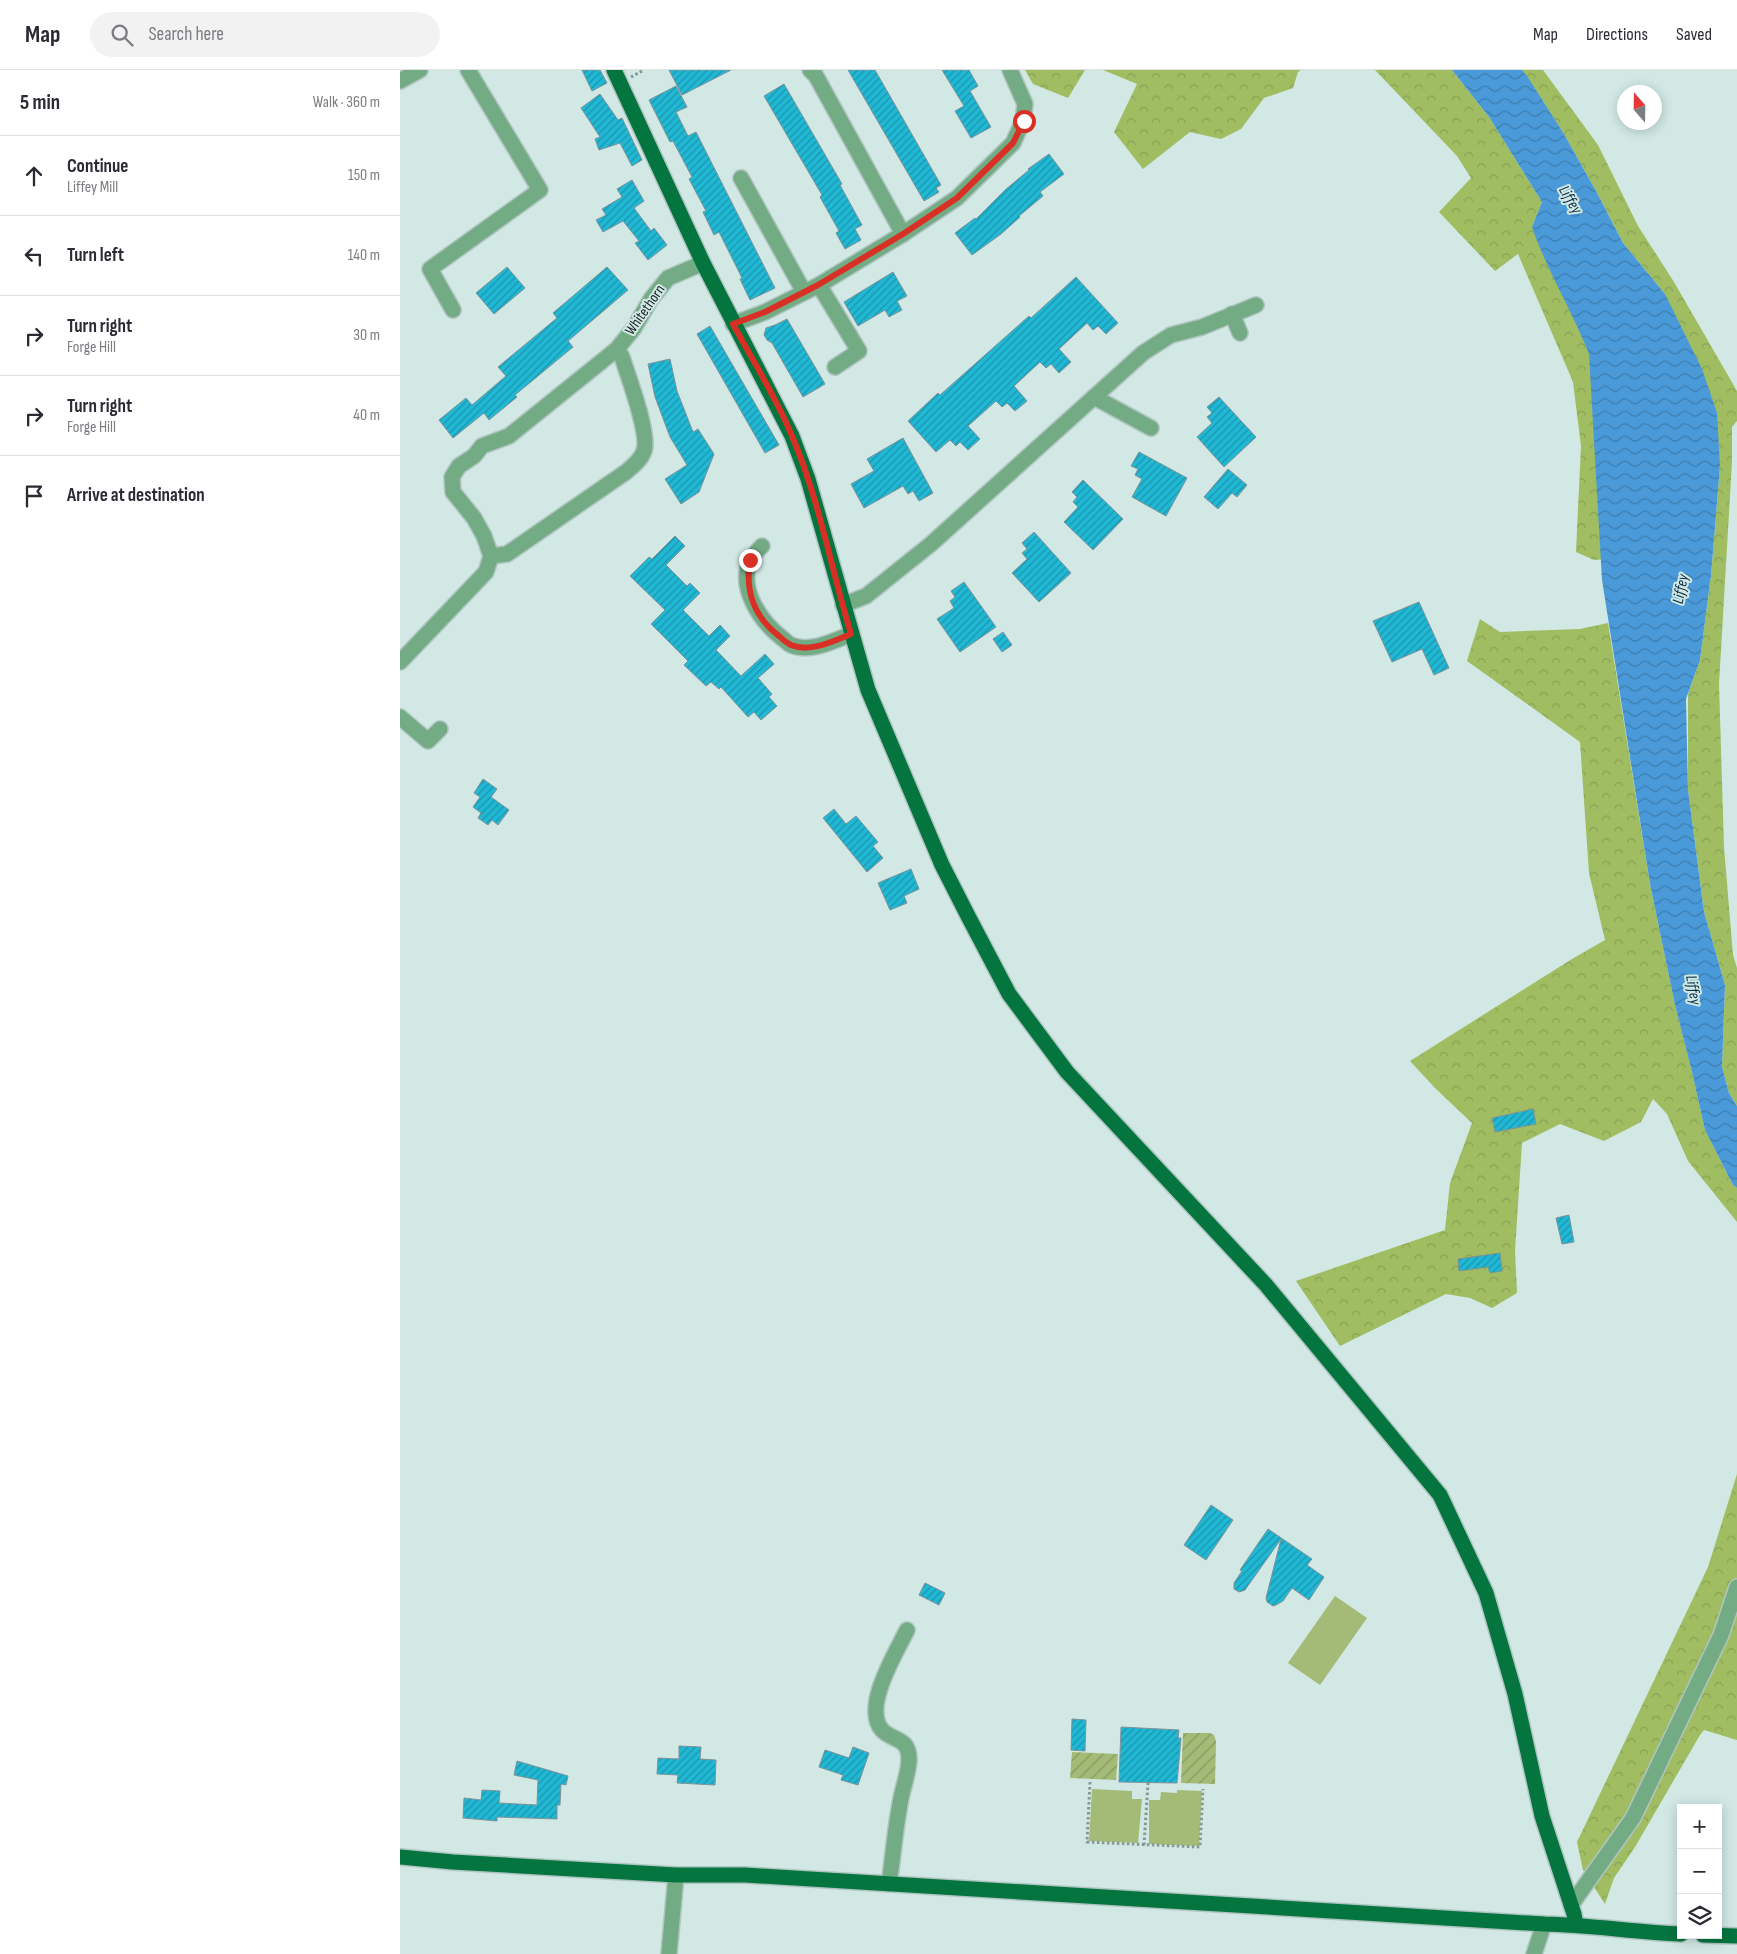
<!DOCTYPE html>
<meta charset="utf-8">
<style>
:root{--surface:#fff;--page:#f2f2f3;--text:#2b2b33;--muted:#7c7c81;--line:#e1e1e2}
body{margin:0;font-family:"Sofia Sans Condensed",sans-serif;background:var(--page);color:var(--text)}
.controls{position:absolute;right:15px;bottom:15px;display:grid;overflow:hidden;border-radius:0px;box-shadow:0 2px 12px #0003}
.controls button{width:45px;height:45px;display:grid;place-items:center;padding:0;border:0;border-bottom:1px solid var(--line);background:var(--surface);color:var(--text);font:25px sans-serif}
.compass{position:absolute;left:1217px;top:15px;width:45px;height:45px;border-radius:50%;background:var(--surface);box-shadow:0 2px 12px #0003;rotate:340deg}
.stop{position:absolute;width:15px;height:15px;margin:-11px;border:4px solid #d93025;border-radius:50%;background:#fff}
.stop.end{background:#d93025;border-color:#fff;box-shadow:0 1px 5px #0008}
.list{margin:0;padding:0;list-style:none}
h2{display:flex;justify-content:space-between;align-items:center;height:65px;margin:0;padding:0 20px;font-size:21px}
h2 small{font-size:16px;font-weight:400;color:var(--muted)}
.list li{display:grid;grid-template-columns:32px 1fr auto;gap:15px;align-items:center;box-sizing:border-box;height:80px;padding:0 20px;border-top:1px solid var(--line)}
.list b{display:block;font-size:19px;white-space:nowrap}
.list p{margin:0;font-size:16px;white-space:nowrap;color:var(--muted)}
.list em{font-size:16px;font-style:normal;color:var(--muted)}
.icon{flex:none;width:28px;height:28px;fill:none;stroke:currentColor;stroke-width:2;stroke-linecap:round;stroke-linejoin:round}
.map{position:relative;flex:none;width:1337px;height:1884px;overflow:hidden}
header{display:flex;align-items:center;gap:30px;box-sizing:border-box;height:70px;padding:0 25px;background:var(--surface);border-bottom:1px solid var(--line)}
header strong{font-size:24px}
nav{display:flex;gap:28px;margin-inline-start:auto;font-size:18px}
.search{width:350px;height:45px;background:var(--page);display:flex;align-items:center;gap:12px;box-sizing:border-box;padding:0 18px;border-radius:28px;color:var(--muted);font-size:19px}
main{display:flex}
aside{flex:1;background:var(--surface)}
.map>svg:first-child{display:block}
.grass{fill:#a4bb77}
.forest{fill:url(#forest-crowns)}
.garden{fill:url(#garden-furrows)}
.water{fill:url(#water-waves)}
.building{fill:url(#building-hatch);stroke:#7e9297}
.lines{fill:none;stroke-linecap:round;stroke-linejoin:round}
.minor-casing{stroke:#b0c5c1;stroke-width:18}
.major-casing{stroke:#b0c5c1;stroke-width:18}
.path{stroke:#869794;stroke-width:3;stroke-dasharray:2.5 2.5;stroke-linecap:butt}
.minor{stroke:#73ab84;stroke-width:15}
.major{stroke:#04753f;stroke-width:15}
.route{stroke:#d93025;stroke-width:6}
.labels{text-anchor:middle;dominant-baseline:central;stroke-width:4;stroke-linejoin:round;paint-order:stroke}
.street-label{font-size:15px;fill:#1b2422;stroke:#d1e8e4}
.water-label{font-size:16px;font-style:italic;fill:#0c2f48;stroke:#d1e8e4}
</style>
<header>
<strong>Map</strong>
<div class="search"><svg class="icon" aria-label="search" viewBox="0 0 24 24"><circle cx="10" cy="10" r="6"/><path d="M15 15l6 6"/></svg>Search here</div>
<nav><a>Map</a><a>Directions</a><a>Saved</a></nav>
</header>
<main>
<aside>
<h2>5 min<small>Walk · 360 m</small></h2>
<ul class="list">
<li><svg class="icon" aria-label="ahead" viewBox="0 0 24 24"><path d="M12 20V5M6 11l6-6 6 6"/></svg><div><b>Continue</b><p>Liffey Mill</p></div><em>150 m</em></li>
<li><svg class="icon" aria-label="left" viewBox="0 0 24 24"><path d="M17 20v-9H6M10 6l-5 5 5 5"/></svg><div><b>Turn left</b></div><em>140 m</em></li>
<li><svg class="icon" aria-label="right" viewBox="0 0 24 24"><path d="M7 20v-9h11M14 6l5 5-5 5"/></svg><div><b>Turn right</b><p>Forge Hill</p></div><em>30 m</em></li>
<li><svg class="icon" aria-label="right" viewBox="0 0 24 24"><path d="M7 20v-9h11M14 6l5 5-5 5"/></svg><div><b>Turn right</b><p>Forge Hill</p></div><em>40 m</em></li>
<li><svg class="icon" aria-label="arrive" viewBox="0 0 24 24"><path d="M6 21V4h12l-3 4 3 4H6"/></svg><div><b>Arrive at destination</b></div></li>
</ul>
</aside>
<div class="map">
<svg width="1337" height="1884" viewBox="0 0 1337 1884">
<defs>
<pattern id="forest-crowns" width="20" height="18" patternUnits="userSpaceOnUse" patternTransform="scale(1.25)"><rect width="20" height="18" fill="#a0bd62"/><path d="M2 6a3 3 0 1 1 6 0M12 15a3 3 0 1 1 6 0" fill="none" stroke="#89a255"/></pattern>
<pattern id="garden-furrows" width="10" height="10" patternUnits="userSpaceOnUse" patternTransform="scale(1.25)"><rect width="10" height="10" fill="#a4bb77"/><path d="M-1 1l2-2M0 10L10 0M9 11l2-2" fill="none" stroke="#859861"/></pattern>
<pattern id="water-waves" width="16" height="10" patternUnits="userSpaceOnUse" patternTransform="scale(1.25)"><rect width="16" height="10" fill="#4a9ad9"/><path d="M0 5q4-4 8 0t8 0" fill="none" stroke="#3d7db0"/></pattern>
<pattern id="building-hatch" width="6" height="6" patternUnits="userSpaceOnUse" patternTransform="scale(1.25)"><rect width="6" height="6" fill="#20b8d4"/><path d="M-1 1l2-2M0 6l6-6M5 7l2-2" fill="none" stroke="#1b95ac"/></pattern>
</defs>
<rect width="100%" height="100%" fill="#d1e8e4"/>
<g class="grass">
<path d="M 935,1526 L 967,1548 L 920,1615 L 888,1593 Z"/>
<path d="M 692,1719 L 732,1721 L 732,1729 L 742,1729 L 738,1773 L 689,1771 Z"/>
<path d="M 777,1720 L 802,1721 L 799,1776 L 749,1774 L 749,1730 L 760,1730 L 761,1722 L 777,1723 Z"/>
</g>
<g class="forest">
<path d="M 625,0 L 685,0 L 668,28 L 633,14 Z"/>
<path d="M 703,0 L 901,0 L 898,2 L 893,18 L 864,28 L 841,59 L 821,69 L 790,62 L 743,99 L 714,62 L 737,14 Z"/>
<path d="M 975,0 L 1052,0 L 1089,47 L 1142,132 L 1132,157 L 1192,239 L 1217,488 L 1194,490 L 1176,482 L 1181,376 L 1173,312 L 1118,184 L 1095,201 L 1039,142 L 1071,108 L 1057,86 Z"/>
<path d="M 1122,0 L 1143,0 L 1198,75 L 1238,156 L 1274,212 L 1337,321 L 1337,351 L 1332,357 L 1332,392 L 1319,614 L 1324,777 L 1333,885 L 1337,898 L 1337,1036 L 1329,1023 L 1322,997 L 1325,915 L 1304,842 L 1288,720 L 1288,624 L 1300,590 L 1311,505 L 1320,396 L 1265,224 L 1223,173 L 1196,121 L 1164,64 Z"/>
<path d="M 1080,549 L 1100,562 L 1180,559 L 1208,553 L 1250,814 L 1275,935 L 1292,1002 L 1305,1060 L 1333,1115 L 1337,1118 L 1337,1152 L 1288,1091 L 1267,1044 L 1253,1029 L 1241,1052 L 1204,1071 L 1160,1054 L 1122,1073 L 1115,1181 L 1117,1223 L 1092,1238 L 1070,1228 L 1046,1224 L 940,1276 L 896,1211 L 1045,1160 L 1050,1113 L 1072,1053 L 1035,1018 L 1010,991 L 1172,889 L 1205,870 L 1189,803 L 1180,672 L 1067,591 Z"/>
<path d="M 1337,1404 L 1337,1670 L 1304,1660 L 1300,1665 L 1235,1777 L 1214,1808 L 1205,1834 L 1183,1800 L 1177,1772 L 1308,1497 Z"/>
</g>
<g class="garden">
<path d="M 783,1663 L 810,1663 L 814,1665 L 816,1671 L 815,1714 L 781,1713 Z"/>
<path d="M 672,1682 L 718,1684 L 716,1710 L 670,1708 Z"/>
</g>
<path class="water" d="M 1052,0 L 1122,0 L 1127,6 L 1164,64 L 1196,121 L 1223,173 L 1265,224 L 1302,299 L 1317,343 L 1320,396 L 1311,505 L 1300,590 L 1286,629 L 1288,720 L 1304,842 L 1325,915 L 1322,997 L 1329,1023 L 1337,1036 L 1337,1118 L 1333,1115 L 1305,1060 L 1292,1002 L 1275,935 L 1250,814 L 1202,510 L 1189,284 C 1172,240 1147,201 1132,157 L 1142,132 L 1089,47 Z"/>
<g class="building">
<path d="M 182,0 L 200,0 L 207,13 L 192,21 Z"/>
<path d="M 269,0 L 331,0 L 282,25 Z"/>
<path d="M 448,0 L 475,0 L 541,115 L 536,118 L 539,122 L 524,131 Z"/>
<path d="M 542,0 L 569,0 L 578,16 L 570,21 L 591,57 L 571,68 L 555,41 L 564,36 Z"/>
<path d="M 384,14 L 442,114 L 440,115 L 462,155 L 455,159 L 461,170 L 445,179 L 436,163 L 439,161 L 420,127 L 422,125 L 364,26 Z"/>
<path d="M 276,16 L 287,37 L 276,42 L 288,66 L 296,62 L 375,218 L 350,230 L 340,209 L 342,208 L 319,162 L 314,165 L 303,142 L 306,141 L 289,109 L 292,107 L 273,71 L 270,72 L 249,30 Z"/>
<path d="M 200,24 L 218,50 L 222,48 L 242,90 L 232,96 L 220,73 L 199,80 L 195,69 L 200,67 L 181,38 Z"/>
<path d="M 649,84 L 664,104 L 640,122 L 643,126 L 619,146 L 620,147 L 601,164 L 572,185 L 555,163 L 575,148 L 576,149 L 605,120 L 629,100 L 628,99 Z"/>
<path d="M 232,110 L 244,131 L 234,138 L 251,161 L 254,158 L 267,175 L 248,190 L 235,173 L 239,171 L 223,151 L 203,162 L 196,150 L 206,145 L 202,139 L 222,127 L 217,119 Z"/>
<path d="M 107,197 L 125,218 L 94,244 L 76,223 Z"/>
<path d="M 207,197 L 228,220 L 168,271 L 173,277 L 115,325 L 117,327 L 89,350 L 84,343 L 53,368 L 39,350 L 66,328 L 72,335 L 106,306 L 98,297 L 157,248 L 153,243 Z"/>
<path d="M 493,202 L 507,226 L 497,231 L 502,240 L 489,247 L 485,240 L 458,256 L 444,232 Z"/>
<path d="M 676,207 L 718,253 L 706,264 L 698,256 L 693,260 L 687,253 L 659,279 L 671,292 L 659,303 L 651,294 L 646,298 L 640,292 L 614,316 L 627,331 L 615,341 L 607,333 L 602,337 L 596,331 L 568,356 L 580,369 L 568,380 L 560,372 L 556,376 L 550,370 L 536,382 L 508,351 L 538,323 L 540,325 L 629,246 L 631,248 Z"/>
<path d="M 387,249 L 425,314 L 403,327 L 372,273 L 367,270 L 364,265 L 366,258 L 375,255 Z"/>
<path d="M 310,256 L 379,375 L 365,383 L 297,264 Z"/>
<path d="M 270,289 L 277,321 L 293,362 L 298,359 L 314,384 L 299,422 L 281,434 L 265,409 L 287,395 L 270,367 L 255,327 L 248,294 Z"/>
<path d="M 819,327 L 856,367 L 824,397 L 797,367 L 812,353 L 807,347 L 812,343 L 807,337 Z"/>
<path d="M 503,368 L 533,423 L 519,431 L 513,421 L 508,424 L 503,416 L 464,438 L 451,414 L 474,401 L 467,389 Z"/>
<path d="M 739,382 L 787,408 L 766,446 L 732,427 L 742,409 L 735,405 L 738,399 L 731,396 Z"/>
<path d="M 828,399 L 847,415 L 837,427 L 832,423 L 818,439 L 804,427 Z"/>
<path d="M 683,410 L 723,449 L 693,480 L 664,452 L 678,437 L 673,432 L 677,427 L 672,422 Z"/>
<path d="M 634,462 L 671,503 L 639,532 L 612,503 L 627,489 L 622,483 L 627,479 L 622,473 Z"/>
<path d="M 275,466 L 285,476 L 266,495 L 287,516 L 290,513 L 300,523 L 283,540 L 309,566 L 320,555 L 330,566 L 316,580 L 341,606 L 365,584 L 374,594 L 358,608 L 372,624 L 369,627 L 377,636 L 361,650 L 354,642 L 348,647 L 321,617 L 319,619 L 311,612 L 306,616 L 284,595 L 288,591 L 251,554 L 265,540 L 230,506 L 249,487 L 252,489 Z"/>
<path d="M 564,512 L 596,557 L 560,582 L 537,549 L 554,538 L 550,531 L 555,527 L 551,521 Z"/>
<path d="M 1019,532 L 1049,598 L 1034,605 L 1022,579 L 992,592 L 973,551 Z"/>
<path d="M 603,562 L 612,575 L 602,582 L 593,569 Z"/>
<path d="M 83,709 L 97,719 L 91,727 L 109,740 L 98,755 L 92,750 L 88,755 L 78,748 L 81,743 L 73,737 L 80,727 L 74,723 Z"/>
<path d="M 434,739 L 446,754 L 456,746 L 478,772 L 473,776 L 483,788 L 467,802 L 423,748 Z"/>
<path d="M 511,799 L 519,819 L 504,826 L 507,833 L 490,840 L 478,813 Z"/>
<path d="M 1133,1039 L 1136,1054 L 1095,1062 L 1092,1048 Z"/>
<path d="M 1169,1145 L 1174,1172 L 1162,1174 L 1156,1148 Z"/>
<path d="M 1100,1183 L 1102,1201 L 1090,1203 L 1088,1197 L 1059,1201 L 1058,1189 Z"/>
<path d="M 811,1435 L 833,1450 L 806,1490 L 784,1475 Z"/>
<path d="M 868,1459 L 912,1489 L 907,1495 L 924,1507 L 909,1530 L 892,1518 L 883,1531 L 876,1535 L 873,1536 L 867,1532 L 866,1528 L 881,1469 L 845,1520 L 839,1522 L 834,1519 L 834,1513 L 842,1501 L 840,1500 Z"/>
<path d="M 525,1513 L 545,1523 L 539,1535 L 519,1525 Z"/>
<path d="M 672,1649 L 686,1650 L 685,1681 L 671,1680 Z"/>
<path d="M 721,1657 L 779,1660 L 778,1668 L 781,1668 L 777,1713 L 719,1712 Z"/>
<path d="M 279,1676 L 301,1677 L 300,1689 L 316,1690 L 315,1715 L 277,1713 L 278,1705 L 257,1704 L 258,1688 L 279,1689 Z"/>
<path d="M 453,1677 L 469,1683 L 458,1715 L 441,1710 L 443,1705 L 419,1697 L 425,1680 L 449,1688 Z"/>
<path d="M 117,1691 L 168,1706 L 166,1715 L 161,1714 L 160,1735 L 157,1735 L 157,1749 L 97,1747 L 97,1751 L 63,1748 L 64,1728 L 81,1730 L 82,1720 L 100,1721 L 99,1733 L 137,1735 L 138,1710 L 114,1705 Z"/>
</g>
<g class="lines">
<g class="minor-casing">
<g id="minor">
<path d="M 410,0 L 416,6 L 503,164"/>
<path d="M 0,11 L 20,0"/>
<path d="M 341,108 L 404,222"/>
<path d="M 419,215 L 459,281 L 435,297"/>
<path d="M 53,240 L 30,199 L 140,120 L 68,0"/>
<path d="M 832,244 L 840,263"/>
<path d="M 333,254 L 365,242 L 419,215 L 503,164 L 557,128 L 613,73 L 623,51 L 625,34 L 610,0"/>
<path d="M 217,279 L 222,287 C 228,306 250,364 244,381 C 241,390 233,396 226,402 L 107,484 L 91,486 L 84,466 L 74,448 L 53,422 L 52,407 L 59,396 L 74,386 L 82,376 L 109,366 L 217,279 L 234,258 L 251,229 L 268,208 L 303,193"/>
<path d="M 694,327 L 751,358"/>
<path d="M 362,476 C 358,480 352,486 350,491 C 338,519 361,552 382,568 C 385,570 388,574 391,575 C 410,583 434,571 451,564"/>
<path d="M 443,535 L 466,526 L 531,474 L 743,283 L 771,265 L 802,257 L 856,235"/>
<path d="M 0,592 L 86,502 L 91,486"/>
<path d="M 0,647 L 28,671 L 40,659"/>
<path d="M 489,1814 C 493,1787 495,1760 500,1734 C 502,1719 509,1703 509,1689 C 509,1667 492,1671 482,1660 C 462,1637 496,1583 507,1560"/>
<path d="M 1171,1835 L 1233,1748 L 1321,1565 L 1337,1517"/>
<path d="M 269,1884 L 276,1805"/>
<path d="M 1134,1884 L 1144,1854"/>
</g>
</g>
<g class="major-casing">
<g id="major">
<path d="M 214,0 L 303,193 L 392,366 L 408,409 L 468,620 L 542,795 L 568,846 L 609,924 L 667,1002 L 866,1215 L 1040,1425 L 1086,1523 L 1115,1624 L 1142,1746 L 1174,1844 L 1176,1855"/>
<path d="M 0,1787 L 53,1792 L 276,1805 L 345,1805 L 1144,1854 C 1190,1855 1235,1862 1281,1864"/>
<path d="M 1303,1865 L 1337,1866"/>
</g>
</g>
<g class="path">
<path d="M 231,7 L 244,0"/>
<path d="M 690,1712 L 687,1772 L 800,1777 L 803,1719"/>
<path d="M 744,1775 L 748,1713"/>
</g>
<use href="#minor" class="minor"/>
<use href="#major" class="major"/>
</g>
<g class="lines">
<path class="route" d="M 350,490 C 345,521 353,546 379,566 C 382,569 387,573 391,575 C 410,583 434,571 451,564 C 431,498 419,429 392,366 C 376,327 353,291 333,254 L 365,242 L 418,215 L 503,164 L 557,128 L 613,73 L 624,51"/>
</g>
<g class="labels">
<g class="street-label">
<text transform="translate(245 240) rotate(-55)">Whitethorn</text>
</g>
<g class="water-label">
<text transform="translate(1170 130) rotate(59)">Liffey</text>
<text transform="translate(1281 519) rotate(-79)">Liffey</text>
<text transform="translate(1293 920) rotate(80)">Liffey</text>
</g>
</g>
</svg>
<div class="controls">
<button>+</button>
<button>−</button>
<button><svg class="icon" aria-label="layers" viewBox="0 0 24 24"><path d="M12 4l9 5-9 5-9-5zM3 14l9 5 9-5"/></svg></button>
</div>
<svg class="compass" viewBox="-18 -18 36 36"><path d="M0-13l5 13h-10z" fill="#e53935"/><path d="M0 13l5-13h-10z" fill="#7c7c81"/></svg>
<div class="stop" style="left:624px;top:51px"></div>
<div class="stop end" style="left:350px;top:490px"></div>
</div>
</main>
